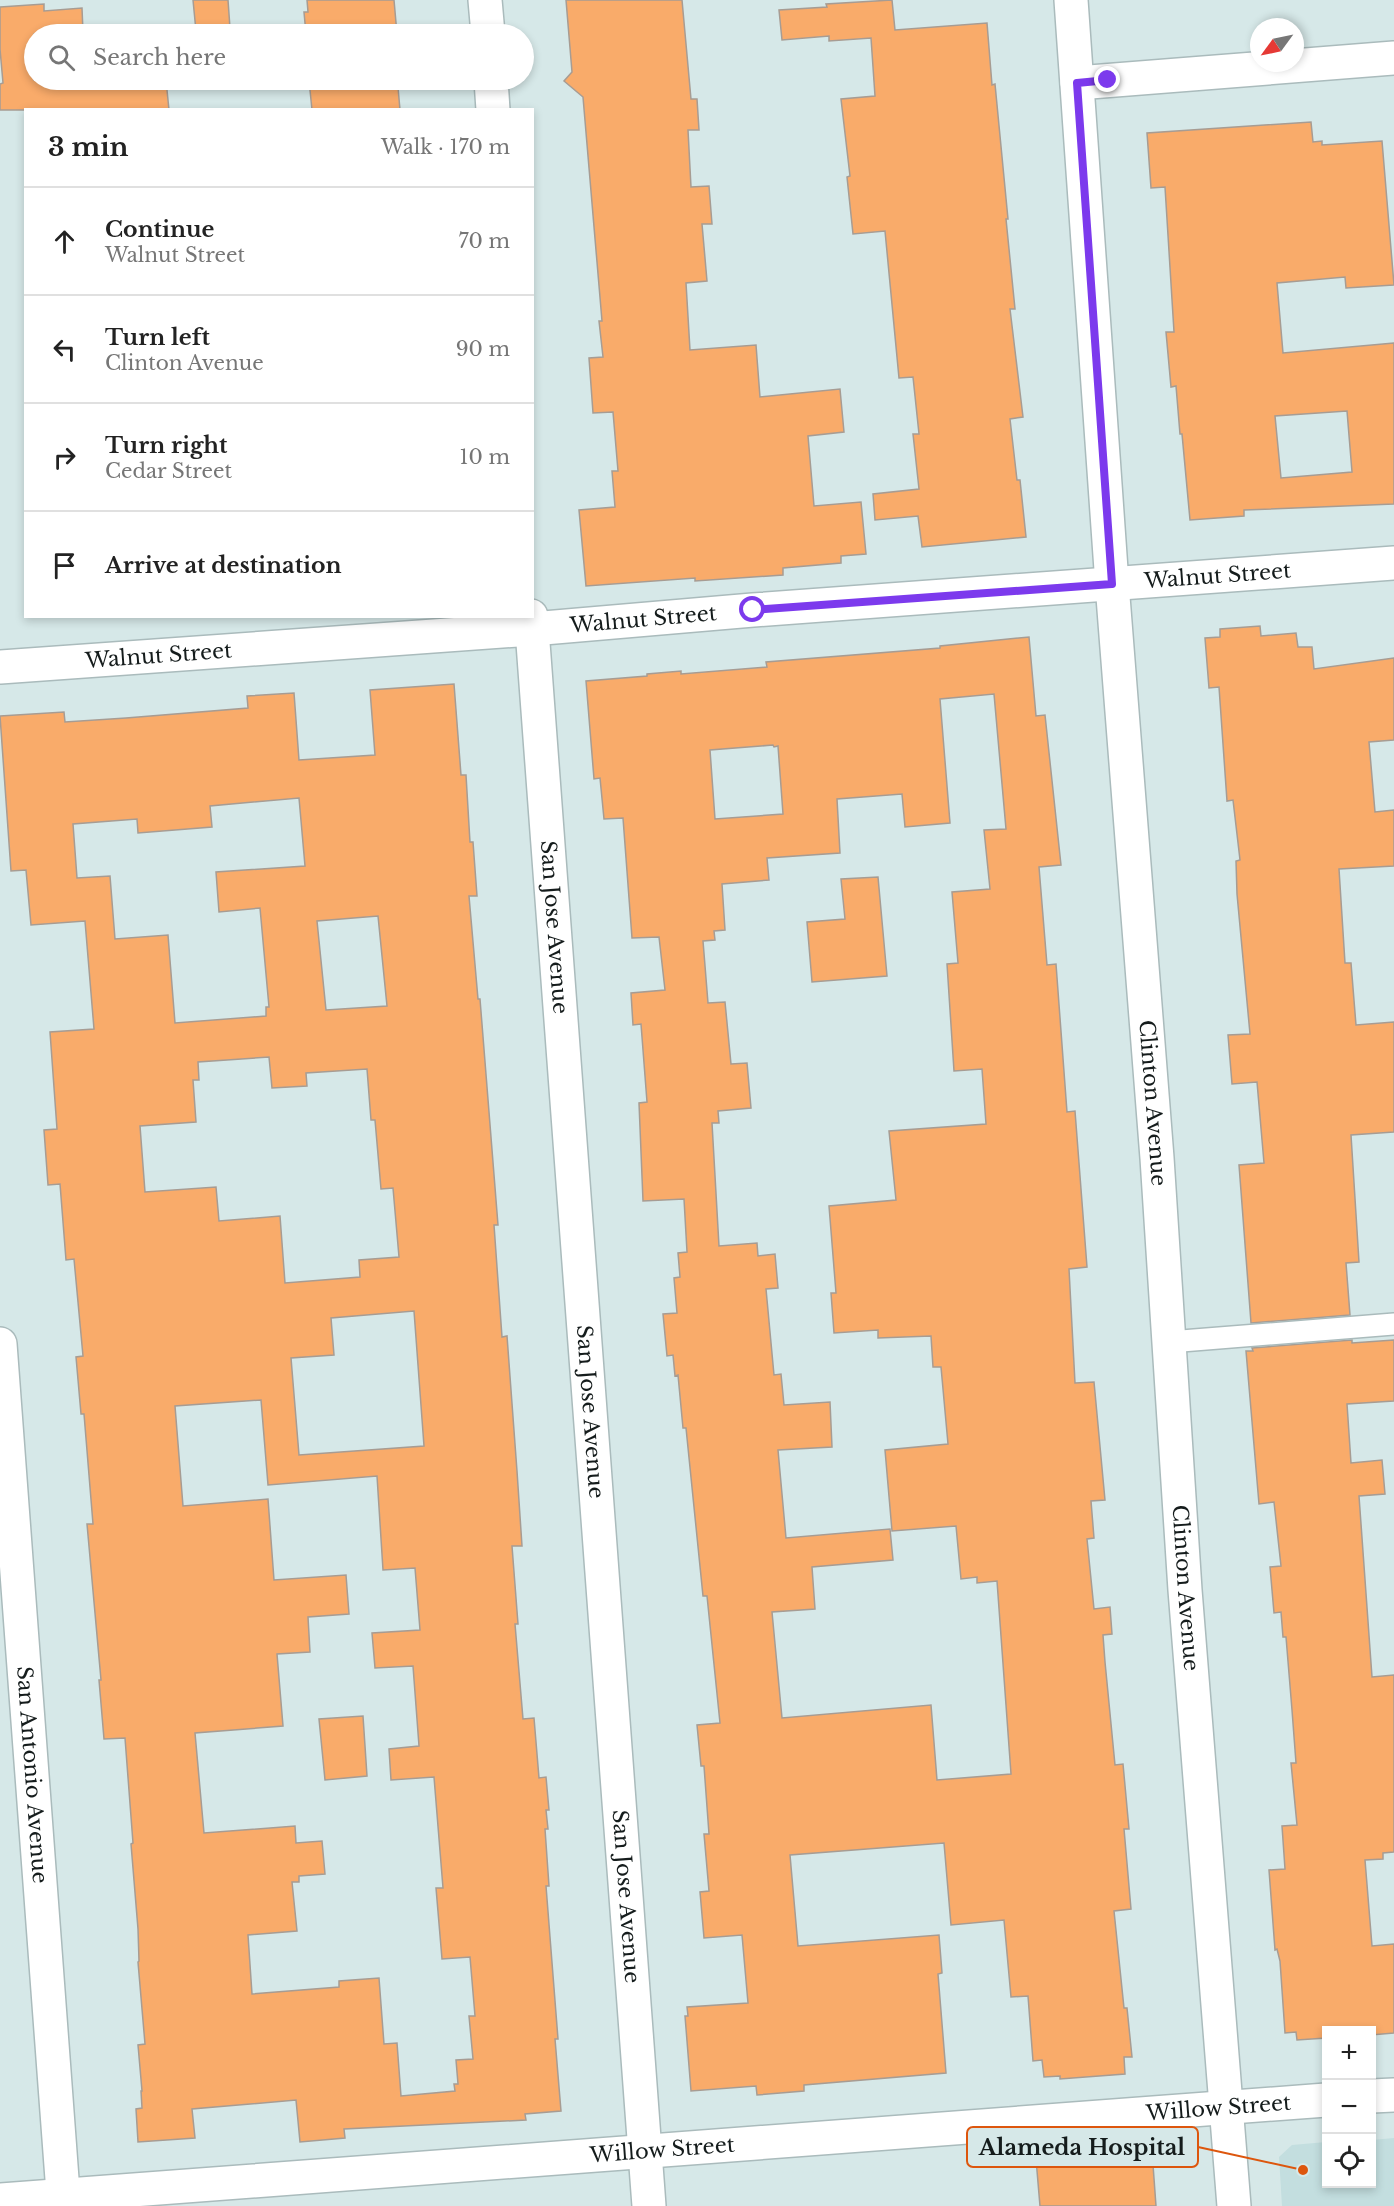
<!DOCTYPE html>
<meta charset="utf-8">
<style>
:root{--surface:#fff;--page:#f2f2f2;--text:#222;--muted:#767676;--line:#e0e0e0}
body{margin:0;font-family:"Libre Baskerville",serif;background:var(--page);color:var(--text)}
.controls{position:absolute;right:18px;bottom:18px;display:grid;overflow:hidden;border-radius:0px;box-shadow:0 3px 9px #0003}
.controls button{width:54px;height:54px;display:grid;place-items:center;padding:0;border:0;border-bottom:2px solid var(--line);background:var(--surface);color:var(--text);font:30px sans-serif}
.compass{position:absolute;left:1250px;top:18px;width:54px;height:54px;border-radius:50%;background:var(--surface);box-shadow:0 3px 9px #0003;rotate:237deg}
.stop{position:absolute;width:18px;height:18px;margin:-14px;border:4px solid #7c3aed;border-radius:50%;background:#fff}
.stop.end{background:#7c3aed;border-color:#fff;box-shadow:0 2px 6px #0008}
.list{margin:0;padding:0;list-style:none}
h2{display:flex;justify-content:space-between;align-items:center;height:78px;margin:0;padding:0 24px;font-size:26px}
h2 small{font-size:20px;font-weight:400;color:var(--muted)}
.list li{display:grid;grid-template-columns:39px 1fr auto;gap:18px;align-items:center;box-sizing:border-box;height:108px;padding:0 24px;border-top:2px solid var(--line)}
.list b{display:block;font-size:22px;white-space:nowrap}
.list p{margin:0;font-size:20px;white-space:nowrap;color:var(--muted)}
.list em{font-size:20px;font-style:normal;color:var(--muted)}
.icon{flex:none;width:33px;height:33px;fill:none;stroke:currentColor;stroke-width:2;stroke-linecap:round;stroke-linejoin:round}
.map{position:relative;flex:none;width:1394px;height:2206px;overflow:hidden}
.search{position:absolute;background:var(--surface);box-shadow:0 3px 9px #0003;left:24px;top:24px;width:510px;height:66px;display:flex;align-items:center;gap:15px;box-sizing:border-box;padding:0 21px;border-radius:33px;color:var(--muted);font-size:22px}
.panel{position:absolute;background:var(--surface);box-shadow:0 3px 9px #0003;left:24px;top:108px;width:510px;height:510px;border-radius:0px}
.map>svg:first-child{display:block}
.built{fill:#c3dedf}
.building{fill:#f9ab6a;stroke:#a79c93;stroke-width:1.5;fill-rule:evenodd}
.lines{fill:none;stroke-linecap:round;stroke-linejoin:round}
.service-casing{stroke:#aabbbc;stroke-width:24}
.minor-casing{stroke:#aabbbc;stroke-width:36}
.tertiary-casing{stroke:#aabbbc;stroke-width:36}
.service{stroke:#fff;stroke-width:21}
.minor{stroke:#fff;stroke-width:33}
.tertiary{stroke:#fff;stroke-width:33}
.route{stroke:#7c3aed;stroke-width:8}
.labels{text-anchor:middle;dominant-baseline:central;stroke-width:4.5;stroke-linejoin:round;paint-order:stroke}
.street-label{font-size:21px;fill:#151c1c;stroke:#d6e8e8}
.leader{fill:none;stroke:#dd560d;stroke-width:2}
.callout-dot{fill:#dd560d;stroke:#d6e8e8;stroke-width:2}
.callout{fill:#d6e8e8;stroke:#dd560d;stroke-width:2}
.callout-label{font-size:22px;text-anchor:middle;font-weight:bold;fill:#151c1c}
</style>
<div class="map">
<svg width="1394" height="2206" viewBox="0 0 1394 2206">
<rect width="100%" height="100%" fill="#d6e8e8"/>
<path class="built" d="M 1394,2138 L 1394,2206 L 1282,2206 L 1279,2157 L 1292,2145 L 1326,2142 L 1326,2184 L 1372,2184 L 1372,2140 Z"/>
<g class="building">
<path d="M 193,0 L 228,0 L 230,28 L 196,31 Z"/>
<path d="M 307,0 L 394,0 L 397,34 L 306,34 L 304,12 L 308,12 Z"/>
<path d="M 566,0 L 682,0 L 691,99 L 697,99 L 699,130 L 688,130 L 691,187 L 709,186 L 712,224 L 702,224 L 707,281 L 686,283 L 690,350 L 756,345 L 760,397 L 840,389 L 844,432 L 808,436 L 814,506 L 861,502 L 866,554 L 841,556 L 841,563 L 783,568 L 783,575 L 695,581 L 695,578 L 586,586 L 579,510 L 615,507 L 612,471 L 618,471 L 613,412 L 593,413 L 589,358 L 603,357 L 599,321 L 602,321 L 583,97 L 564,81 L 572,72 Z"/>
<path d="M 892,0 L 895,30 L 987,23 L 992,85 L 995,84 L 1008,219 L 1006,219 L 1015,309 L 1010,309 L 1023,417 L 1010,419 L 1017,480 L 1020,480 L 1026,537 L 922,547 L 918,516 L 875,520 L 873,494 L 919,489 L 913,434 L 919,434 L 913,377 L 899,378 L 885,231 L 853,234 L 847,177 L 850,176 L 841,99 L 875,96 L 871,38 L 829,41 L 829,36 L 782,40 L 779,10 L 827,7 L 826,4 Z"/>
<path d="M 44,4 L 44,11 L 82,8 L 83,32 L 90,31 L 91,34 L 34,34 L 34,80 L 166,80 L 169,110 L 0,110 L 0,84 L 3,83 L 0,49 L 0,7 Z"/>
<path d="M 309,80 L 401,80 L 401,86 L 398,87 L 400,110 L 312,110 Z"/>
<path d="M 1311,122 L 1313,142 L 1322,141 L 1322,145 L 1382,141 L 1394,285 L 1346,288 L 1345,277 L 1277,283 L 1283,353 L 1394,343 L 1394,504 L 1244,510 L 1244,516 L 1190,520 L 1182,434 L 1180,434 L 1176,386 L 1171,387 L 1166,332 L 1174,332 L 1165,187 L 1151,188 L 1147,133 ZM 1347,411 L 1352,472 L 1281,478 L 1275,416 Z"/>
<path d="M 1260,626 L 1261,636 L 1296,633 L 1298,647 L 1312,647 L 1314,669 L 1394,658 L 1394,740 L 1369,742 L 1375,812 L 1394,810 L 1394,866 L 1339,869 L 1345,963 L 1351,963 L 1356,1025 L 1394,1022 L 1394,1132 L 1351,1135 L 1359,1262 L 1346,1263 L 1350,1315 L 1251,1323 L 1239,1165 L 1264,1163 L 1257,1082 L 1232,1084 L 1228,1035 L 1250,1034 L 1237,894 L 1236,861 L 1240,860 L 1233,800 L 1227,801 L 1219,687 L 1209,688 L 1205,638 L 1220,637 L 1220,629 Z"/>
<path d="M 1029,637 L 1036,716 L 1045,715 L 1061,865 L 1039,867 L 1047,965 L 1056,964 L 1067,1112 L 1075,1111 L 1087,1267 L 1069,1269 L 1075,1383 L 1094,1382 L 1105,1500 L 1091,1501 L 1094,1538 L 1087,1539 L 1094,1609 L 1110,1607 L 1112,1634 L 1103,1635 L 1105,1662 L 1115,1765 L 1123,1764 L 1129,1829 L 1124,1829 L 1131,1909 L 1114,1911 L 1124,2008 L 1127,2008 L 1132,2057 L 1124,2057 L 1125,2074 L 1060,2079 L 1060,2076 L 1044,2077 L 1042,2060 L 1033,2061 L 1028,1996 L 1011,1997 L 1004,1920 L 951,1925 L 944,1843 L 790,1855 L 798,1946 L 939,1935 L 942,1973 L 938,1974 L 946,2073 L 804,2085 L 804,2091 L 757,2095 L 756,2086 L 691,2091 L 685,2016 L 688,2016 L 687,2007 L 748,2003 L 742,1935 L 704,1938 L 700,1892 L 709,1891 L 704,1834 L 709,1834 L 704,1766 L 701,1766 L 697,1725 L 720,1723 L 707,1596 L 703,1596 L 686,1428 L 683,1428 L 678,1375 L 675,1376 L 673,1355 L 667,1356 L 663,1314 L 677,1313 L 674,1278 L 680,1277 L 678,1253 L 687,1252 L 684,1199 L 643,1201 L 639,1103 L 647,1102 L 641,1024 L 633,1025 L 631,993 L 665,990 L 659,937 L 632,938 L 623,818 L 604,819 L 600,778 L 594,779 L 586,681 L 647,676 L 647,674 L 681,671 L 681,674 L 767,667 L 766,662 L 940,648 L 940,646 ZM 994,694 L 1006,829 L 984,830 L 990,889 L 952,892 L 958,963 L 947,964 L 954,1071 L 982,1069 L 986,1124 L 889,1131 L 896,1200 L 829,1206 L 836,1293 L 831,1293 L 834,1333 L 878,1330 L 878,1338 L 931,1336 L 933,1367 L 941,1367 L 948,1444 L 885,1450 L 892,1531 L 956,1526 L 961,1579 L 977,1577 L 977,1583 L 997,1581 L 1011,1774 L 937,1780 L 931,1705 L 782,1718 L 772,1612 L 815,1609 L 812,1567 L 893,1560 L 890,1529 L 786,1538 L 778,1450 L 832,1447 L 830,1402 L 784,1405 L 781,1374 L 774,1375 L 766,1289 L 778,1288 L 775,1254 L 758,1256 L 757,1243 L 719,1246 L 712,1123 L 719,1123 L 718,1111 L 751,1108 L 747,1063 L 731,1064 L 725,1002 L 708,1003 L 703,941 L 715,940 L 714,931 L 725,930 L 722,884 L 769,880 L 767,858 L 840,853 L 837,799 L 902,794 L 905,827 L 950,823 L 940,699 ZM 773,745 L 774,747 L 778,746 L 783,814 L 715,819 L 710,750 Z"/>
<path d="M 454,684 L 461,775 L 466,775 L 470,842 L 473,842 L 477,896 L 469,896 L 478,999 L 480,999 L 498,1225 L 494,1225 L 502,1337 L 507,1336 L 517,1471 L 522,1546 L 512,1546 L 518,1624 L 515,1624 L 523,1719 L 534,1718 L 539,1778 L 546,1777 L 549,1810 L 546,1810 L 548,1829 L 545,1829 L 549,1886 L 546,1886 L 558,2039 L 555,2039 L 561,2111 L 525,2114 L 526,2120 L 344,2129 L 345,2138 L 300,2142 L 296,2100 L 192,2109 L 195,2138 L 138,2142 L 136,2109 L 142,2108 L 141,2091 L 142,2091 L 138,2045 L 145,2044 L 138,1962 L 139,1961 L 138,1929 L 131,1844 L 133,1843 L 125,1738 L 104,1739 L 99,1680 L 101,1680 L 87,1524 L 93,1524 L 84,1414 L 81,1414 L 76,1357 L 83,1356 L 74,1259 L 66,1260 L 60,1184 L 48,1185 L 44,1130 L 57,1129 L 50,1032 L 94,1029 L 85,921 L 31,925 L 26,870 L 11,871 L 0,716 L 64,712 L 65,722 L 126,718 L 248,708 L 247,696 L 294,693 L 299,760 L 375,755 L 370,690 ZM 299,798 L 305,866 L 216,872 L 219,912 L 260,908 L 269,1007 L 266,1007 L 266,1016 L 175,1023 L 168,935 L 115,939 L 110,876 L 77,878 L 73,824 L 137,819 L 138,833 L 212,827 L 210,806 ZM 378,916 L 387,1006 L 326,1010 L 317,921 ZM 269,1057 L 272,1088 L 307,1086 L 306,1073 L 367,1069 L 371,1120 L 375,1120 L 381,1189 L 393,1188 L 399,1257 L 359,1260 L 360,1277 L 285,1283 L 280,1216 L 219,1221 L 216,1187 L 145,1192 L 140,1126 L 196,1122 L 193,1080 L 199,1080 L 198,1062 ZM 414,1311 L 424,1446 L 299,1455 L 291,1358 L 334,1355 L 331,1318 ZM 261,1400 L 268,1485 L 377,1476 L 383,1570 L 415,1568 L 420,1630 L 372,1633 L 375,1668 L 413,1666 L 419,1746 L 389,1749 L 391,1780 L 434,1777 L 443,1888 L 436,1888 L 442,1959 L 470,1957 L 475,2016 L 469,2016 L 473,2059 L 456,2060 L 458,2084 L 454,2084 L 455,2091 L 401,2096 L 397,2043 L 384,2044 L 379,1978 L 339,1981 L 339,1987 L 252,1994 L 248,1935 L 297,1931 L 292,1882 L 299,1882 L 299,1876 L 325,1874 L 322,1841 L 296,1843 L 295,1826 L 204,1833 L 195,1733 L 283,1726 L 277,1654 L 310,1652 L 308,1617 L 349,1614 L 346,1575 L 274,1580 L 268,1499 L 183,1506 L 175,1406 Z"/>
<path d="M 878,877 L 887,976 L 812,982 L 807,922 L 845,919 L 841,879 Z"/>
<path d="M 1352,1340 L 1352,1343 L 1394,1340 L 1394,1401 L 1347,1404 L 1351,1463 L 1382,1460 L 1385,1494 L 1359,1496 L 1372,1677 L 1394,1675 L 1394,1852 L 1383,1853 L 1383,1859 L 1365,1860 L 1372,1946 L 1394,1944 L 1394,2033 L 1371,2035 L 1371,2031 L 1326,2031 L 1326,2038 L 1297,2040 L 1296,2032 L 1285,2033 L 1280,1961 L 1277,1949 L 1275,1950 L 1269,1870 L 1285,1869 L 1282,1826 L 1297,1825 L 1291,1763 L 1296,1763 L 1292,1710 L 1286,1637 L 1283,1637 L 1281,1612 L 1274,1613 L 1270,1567 L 1281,1566 L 1274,1502 L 1259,1504 L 1246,1351 L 1253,1351 L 1252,1348 Z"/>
<path d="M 363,1716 L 367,1776 L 325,1780 L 319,1719 Z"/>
<path d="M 1152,2151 L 1156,2206 L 1040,2206 L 1036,2159 Z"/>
</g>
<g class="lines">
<g class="service-casing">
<path id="service" d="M 1169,1342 L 1394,1324"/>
</g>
<g class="minor-casing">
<g id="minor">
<path d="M 485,0 L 488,34"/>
<path id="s1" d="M 1071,0 L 1112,584 L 1157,1158 L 1185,1590 L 1234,2206"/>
<path d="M 491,80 L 493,110"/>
<path d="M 1077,83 L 1394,58"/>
<path id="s2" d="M 531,616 L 649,2206"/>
<path id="s3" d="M 0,667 L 532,629 L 753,610 L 1394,563"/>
<path id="s4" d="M 0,1344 L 64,2206"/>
</g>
</g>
<g class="tertiary-casing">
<g id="tertiary">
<path d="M 1372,2096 L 1394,2095"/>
<path id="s5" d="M 0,2200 L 1326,2100"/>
</g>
</g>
<use href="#service" class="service"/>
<use href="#minor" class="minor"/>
<use href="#tertiary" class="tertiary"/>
</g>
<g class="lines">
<path class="route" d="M 753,610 L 1112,584 L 1077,83 L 1108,80"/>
</g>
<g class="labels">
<g class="street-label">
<text stroke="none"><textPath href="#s3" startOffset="1221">Walnut Street</textPath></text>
<text stroke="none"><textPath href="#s3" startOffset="645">Walnut Street</textPath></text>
<text stroke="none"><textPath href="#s3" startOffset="159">Walnut Street</textPath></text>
<text stroke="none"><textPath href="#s2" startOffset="312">San Jose Avenue</textPath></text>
<text stroke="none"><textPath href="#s1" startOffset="1106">Clinton Avenue</textPath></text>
<text stroke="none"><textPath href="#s2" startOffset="798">San Jose Avenue</textPath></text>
<text stroke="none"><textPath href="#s1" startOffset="1592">Clinton Avenue</textPath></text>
<text stroke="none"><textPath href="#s4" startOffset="432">San Antonio Avenue</textPath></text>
<text stroke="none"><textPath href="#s2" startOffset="1284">San Jose Avenue</textPath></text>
<text stroke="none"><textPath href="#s5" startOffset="1222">Willow Street</textPath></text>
<text stroke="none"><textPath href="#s5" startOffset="664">Willow Street</textPath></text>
</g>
</g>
<path class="leader" d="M1303 2170L1198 2147"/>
<circle class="callout-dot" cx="1303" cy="2170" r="6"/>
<rect class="callout" x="967" y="2127" width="231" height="40" rx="6"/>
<g class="callout-label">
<text x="1082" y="2155">Alameda Hospital</text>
</g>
</svg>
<div class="controls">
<button>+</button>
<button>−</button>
<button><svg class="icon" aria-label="locate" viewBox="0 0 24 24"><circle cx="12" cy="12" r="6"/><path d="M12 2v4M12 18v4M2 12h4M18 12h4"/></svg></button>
</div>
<svg class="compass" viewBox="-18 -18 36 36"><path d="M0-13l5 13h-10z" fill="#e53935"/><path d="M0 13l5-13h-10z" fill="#767676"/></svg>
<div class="stop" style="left:753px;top:610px"></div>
<div class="stop end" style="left:1108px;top:80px"></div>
<div class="search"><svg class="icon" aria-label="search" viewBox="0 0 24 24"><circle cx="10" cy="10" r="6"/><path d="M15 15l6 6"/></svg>Search here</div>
<section class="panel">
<h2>3 min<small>Walk · 170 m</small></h2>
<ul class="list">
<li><svg class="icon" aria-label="ahead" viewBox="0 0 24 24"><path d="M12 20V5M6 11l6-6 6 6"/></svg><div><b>Continue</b><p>Walnut Street</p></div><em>70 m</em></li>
<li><svg class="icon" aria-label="left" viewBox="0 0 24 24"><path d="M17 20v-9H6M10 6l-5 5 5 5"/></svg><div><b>Turn left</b><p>Clinton Avenue</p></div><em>90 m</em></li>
<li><svg class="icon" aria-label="right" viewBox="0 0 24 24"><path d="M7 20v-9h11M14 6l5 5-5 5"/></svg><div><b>Turn right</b><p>Cedar Street</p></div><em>10 m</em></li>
<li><svg class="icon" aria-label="arrive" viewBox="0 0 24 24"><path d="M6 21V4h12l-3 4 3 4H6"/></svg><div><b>Arrive at destination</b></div></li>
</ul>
</section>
</div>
